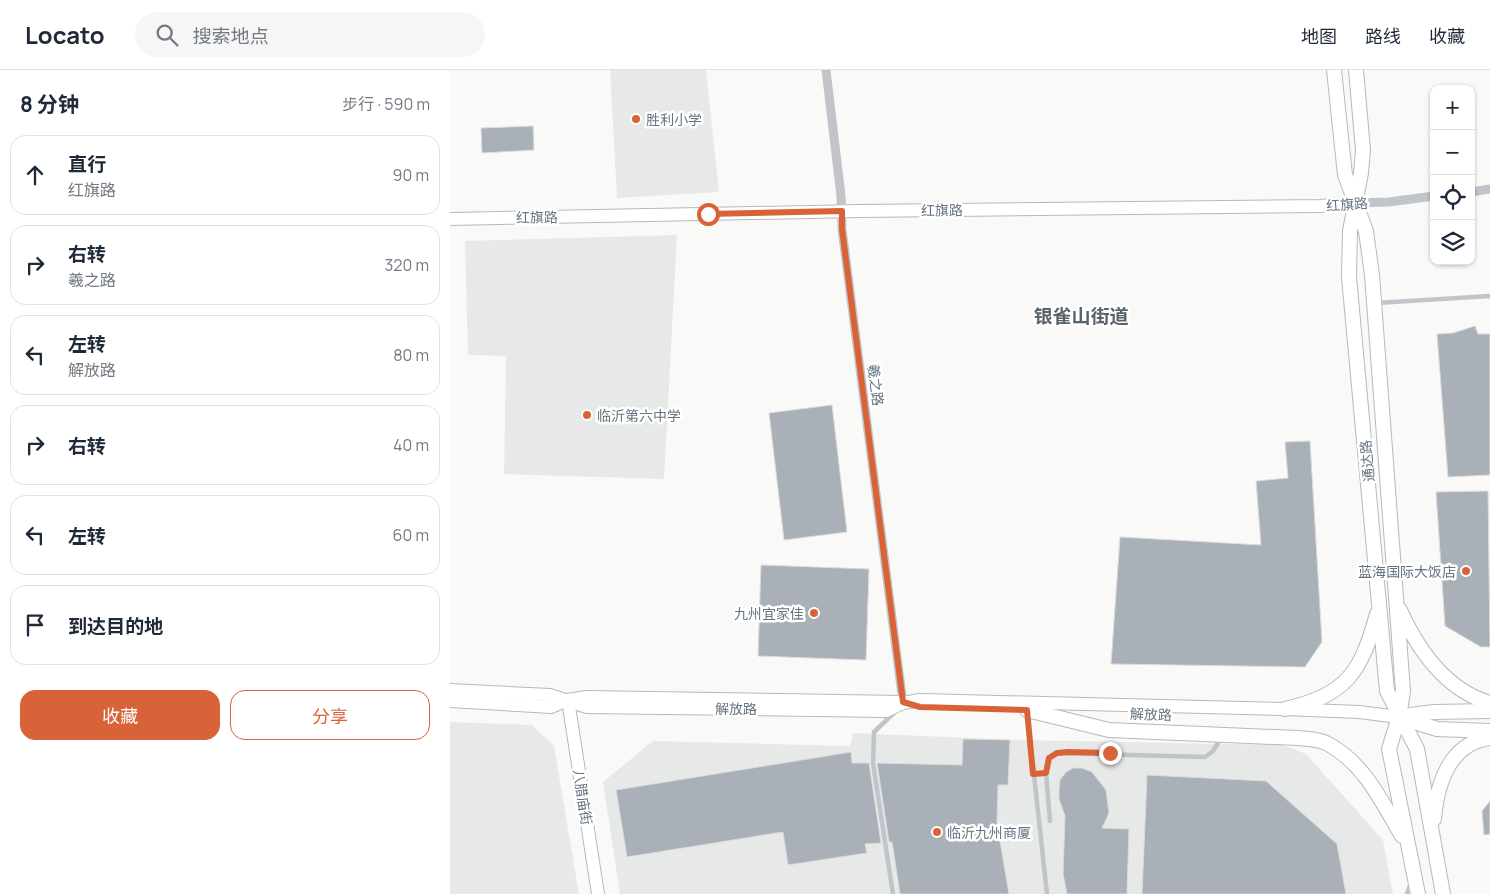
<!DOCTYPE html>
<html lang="zh">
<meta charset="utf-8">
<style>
:root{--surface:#fff;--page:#f6f6f7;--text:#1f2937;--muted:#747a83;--line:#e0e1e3;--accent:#d96338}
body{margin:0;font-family:Manrope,"Noto Sans SC",sans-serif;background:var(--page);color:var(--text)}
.controls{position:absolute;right:15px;top:15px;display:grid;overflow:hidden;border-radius:10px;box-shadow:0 1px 4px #0004}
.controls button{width:45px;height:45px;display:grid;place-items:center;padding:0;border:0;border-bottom:1px solid var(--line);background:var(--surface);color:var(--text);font:25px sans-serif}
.stop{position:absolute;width:15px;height:15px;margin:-11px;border:4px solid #d96338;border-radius:50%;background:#fff}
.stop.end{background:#d96338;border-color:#fff;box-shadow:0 1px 5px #0008}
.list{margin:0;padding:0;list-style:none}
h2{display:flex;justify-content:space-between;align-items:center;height:65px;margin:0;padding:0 20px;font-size:21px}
h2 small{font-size:16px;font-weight:400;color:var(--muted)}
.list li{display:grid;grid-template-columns:32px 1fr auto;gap:15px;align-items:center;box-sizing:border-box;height:80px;margin:0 10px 10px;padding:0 10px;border:1px solid var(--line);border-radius:15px}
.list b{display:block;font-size:19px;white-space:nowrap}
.list p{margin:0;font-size:16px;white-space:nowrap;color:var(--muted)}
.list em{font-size:16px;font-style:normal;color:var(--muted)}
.actions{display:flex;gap:10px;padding:15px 20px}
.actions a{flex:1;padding:11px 0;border:1px solid var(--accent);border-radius:15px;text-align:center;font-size:18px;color:var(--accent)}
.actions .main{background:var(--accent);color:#fff}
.icon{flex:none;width:28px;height:28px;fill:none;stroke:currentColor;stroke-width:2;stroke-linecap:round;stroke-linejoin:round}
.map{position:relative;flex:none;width:1040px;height:824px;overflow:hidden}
header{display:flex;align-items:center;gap:30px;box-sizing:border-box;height:70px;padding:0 25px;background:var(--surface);border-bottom:1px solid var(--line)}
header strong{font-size:24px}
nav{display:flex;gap:28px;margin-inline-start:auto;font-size:18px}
.search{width:350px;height:45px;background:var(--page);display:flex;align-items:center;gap:12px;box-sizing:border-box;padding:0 18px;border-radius:28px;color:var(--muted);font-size:19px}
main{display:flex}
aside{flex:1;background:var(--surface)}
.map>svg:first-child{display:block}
.built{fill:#e7e9e9}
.building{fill:#a9b0b7;stroke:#dbdcda}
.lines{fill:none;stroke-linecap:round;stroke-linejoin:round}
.secondary-casing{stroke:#b4b9be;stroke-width:14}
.primary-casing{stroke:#b5b9be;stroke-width:16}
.lane{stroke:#c1c5c9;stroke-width:4.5}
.street{stroke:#c1c5c9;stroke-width:9}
.secondary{stroke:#fff;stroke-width:12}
.primary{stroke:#fff;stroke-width:14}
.route{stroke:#d96338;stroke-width:6}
.poi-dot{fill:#d96338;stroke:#fff;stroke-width:2}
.labels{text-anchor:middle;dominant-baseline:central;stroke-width:5;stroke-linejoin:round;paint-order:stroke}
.poi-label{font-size:14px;fill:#667481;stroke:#fff;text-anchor:start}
.street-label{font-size:14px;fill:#667481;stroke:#fff}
.district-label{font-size:19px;font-weight:bold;fill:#58636c;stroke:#fff}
</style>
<header>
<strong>Locato</strong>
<div class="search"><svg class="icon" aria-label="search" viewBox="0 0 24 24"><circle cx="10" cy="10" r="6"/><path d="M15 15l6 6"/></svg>搜索地点</div>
<nav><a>地图</a><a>路线</a><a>收藏</a></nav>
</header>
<main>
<aside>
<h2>8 分钟<small>步行 · 590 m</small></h2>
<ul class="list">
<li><svg class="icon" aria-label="ahead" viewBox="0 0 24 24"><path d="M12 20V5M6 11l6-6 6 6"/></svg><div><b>直行</b><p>红旗路</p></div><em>90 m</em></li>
<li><svg class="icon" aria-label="right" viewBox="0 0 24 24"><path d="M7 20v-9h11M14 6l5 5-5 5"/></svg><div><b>右转</b><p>羲之路</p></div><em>320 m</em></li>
<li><svg class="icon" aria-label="left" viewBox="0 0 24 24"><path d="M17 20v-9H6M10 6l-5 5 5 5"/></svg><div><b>左转</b><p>解放路</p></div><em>80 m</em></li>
<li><svg class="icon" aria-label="right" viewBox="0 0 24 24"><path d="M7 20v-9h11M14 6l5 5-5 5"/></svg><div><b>右转</b></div><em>40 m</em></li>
<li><svg class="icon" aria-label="left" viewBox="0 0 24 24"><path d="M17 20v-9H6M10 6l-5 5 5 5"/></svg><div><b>左转</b></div><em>60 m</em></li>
<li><svg class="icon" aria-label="arrive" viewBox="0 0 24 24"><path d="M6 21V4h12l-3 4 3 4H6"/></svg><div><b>到达目的地</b></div></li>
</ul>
<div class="actions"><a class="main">收藏</a><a>分享</a></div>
</aside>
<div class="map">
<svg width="1040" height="824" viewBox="0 0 1040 824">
<rect width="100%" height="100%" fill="#f9faf8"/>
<g class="built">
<path d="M 160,0 L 256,0 L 269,122 L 167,128 Z"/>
<path d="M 227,165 L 214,409 L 54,404 L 56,286 L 18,285 L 15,171 Z"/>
<path d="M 0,652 L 82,655 L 104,676 L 129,824 L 0,824 Z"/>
<path d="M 403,663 L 568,670 L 833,675 L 856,684 L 933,770 L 943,824 L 170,824 L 153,712 L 203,671 L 400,676 Z"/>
</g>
<g class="building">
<path d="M 83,56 L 84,80 L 32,83 L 31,58 Z"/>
<path d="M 1025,256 L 1028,264 L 1040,264 L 1040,405 L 998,407 L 987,264 L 1003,263 Z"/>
<path d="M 382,335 L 397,462 L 334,470 L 319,343 Z"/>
<path d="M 860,371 L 872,572 L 855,597 L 661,594 L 670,467 L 811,475 L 806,411 L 838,408 L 835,372 Z"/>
<path d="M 1038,421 L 1040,577 L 1031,577 L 995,556 L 986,422 Z"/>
<path d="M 311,495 L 419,499 L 416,590 L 308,586 Z"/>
<path d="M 513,669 L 560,670 L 558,715 L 548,715 L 547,753 L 559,824 L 450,824 L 442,772 L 439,772 L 427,693 L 512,695 Z"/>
<path d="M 401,682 L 402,693 L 419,693 L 431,773 L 415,774 L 417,783 L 338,795 L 333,762 L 177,787 L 166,720 Z"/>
<path d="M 623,698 L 632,698 L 642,702 L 656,720 L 659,743 L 652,758 L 679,759 L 677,824 L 617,824 L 613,804 L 615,746 L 609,729 L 609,720 L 610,710 L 616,702 Z"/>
<path d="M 697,705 L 816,711 L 887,774 L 896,824 L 692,824 Z"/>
<path d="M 1040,731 L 1040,764 L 1034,765 L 1032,741 Z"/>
</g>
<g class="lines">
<g class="secondary-casing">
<g id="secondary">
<path d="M 0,149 L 409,141 L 870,136 L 906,133"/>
<path d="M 0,620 L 100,625 L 137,637 L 436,641 L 453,633 L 470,630 L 835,639 L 909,642 L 949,647"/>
<path d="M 118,630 L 148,824"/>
<path d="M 0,631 L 101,637 L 118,630 L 136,627 L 452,632"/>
</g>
</g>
<g class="primary-casing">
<g id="primary">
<path d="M 884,0 L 895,105 L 916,161 L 922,205 L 953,621 L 949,647 L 939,679 L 968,824"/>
<path d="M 906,0 L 913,80 L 911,103 L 900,161 L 899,207 L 937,621 L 967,679 L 993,824"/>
<path d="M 950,540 C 968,580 996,620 1040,633"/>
<path d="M 835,639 C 897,625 911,602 927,544"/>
<path d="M 577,640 L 659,660 L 848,668 C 857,669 870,669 878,674 C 914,693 932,732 952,766"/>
<path d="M 952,646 L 984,642 L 1040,641"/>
<path d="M 949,647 L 987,659 L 1040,661"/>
<path d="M 984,749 C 987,713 1000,673 1040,668"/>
</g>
</g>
<g class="lane">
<path d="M 927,233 L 1040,226"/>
<path d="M 577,641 L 597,824"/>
<path d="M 596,703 L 600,751"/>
<path d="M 583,704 L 596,703 L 599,688 L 607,683 L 755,687 L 763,681 L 771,668"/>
<path d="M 443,824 L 423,693 L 424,662 L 445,642"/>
<path d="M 957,824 L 961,812"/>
</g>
<g class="street">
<path d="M 376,0 L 391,126 L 392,159 L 453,633"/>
<path d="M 1021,122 L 1040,119"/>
<path d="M 906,133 L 939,132 L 984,126"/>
</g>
<use href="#secondary" class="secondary"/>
<use href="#primary" class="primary"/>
</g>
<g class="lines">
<path class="route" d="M 258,144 L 392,141 L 392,159 L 453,632 L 470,637 L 577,640 L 583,704 L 596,703 L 599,688 L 607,683 L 618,682 L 660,683"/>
</g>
<g class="poi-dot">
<circle cx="186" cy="49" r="5"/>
<circle cx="137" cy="345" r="5"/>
<circle cx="1016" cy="501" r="5"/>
<circle cx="364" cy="543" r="5"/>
<circle cx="487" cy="762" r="5"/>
</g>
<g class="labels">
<g class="poi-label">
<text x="196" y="49">胜利小学</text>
<text x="147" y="345">临沂第六中学</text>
<text x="1006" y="501" text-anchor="end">蓝海国际大饭店</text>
<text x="354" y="543" text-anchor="end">九州宜家佳</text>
<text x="497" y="762">临沂九州商厦</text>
</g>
<g class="street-label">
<text transform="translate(897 134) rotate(-4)">红旗路</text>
<text transform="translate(492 140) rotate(-1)">红旗路</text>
<text transform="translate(87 147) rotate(-1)">红旗路</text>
<text transform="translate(426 315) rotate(83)">羲之路</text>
<text transform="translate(917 391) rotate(-95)">通达路</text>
<text x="286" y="638">解放路</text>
<text transform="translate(701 644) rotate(2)">解放路</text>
<text transform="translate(133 727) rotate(81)">八腊庙街</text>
</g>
<g class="district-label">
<text x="631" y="246">银雀山街道</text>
</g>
</g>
</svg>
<div class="controls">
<button>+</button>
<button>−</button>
<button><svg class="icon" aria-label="locate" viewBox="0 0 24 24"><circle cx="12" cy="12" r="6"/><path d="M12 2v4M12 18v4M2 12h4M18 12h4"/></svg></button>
<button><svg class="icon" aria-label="layers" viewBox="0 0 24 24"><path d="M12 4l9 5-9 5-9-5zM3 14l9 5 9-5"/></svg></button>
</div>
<div class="stop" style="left:258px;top:144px"></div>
<div class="stop end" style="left:660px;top:683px"></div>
</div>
</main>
